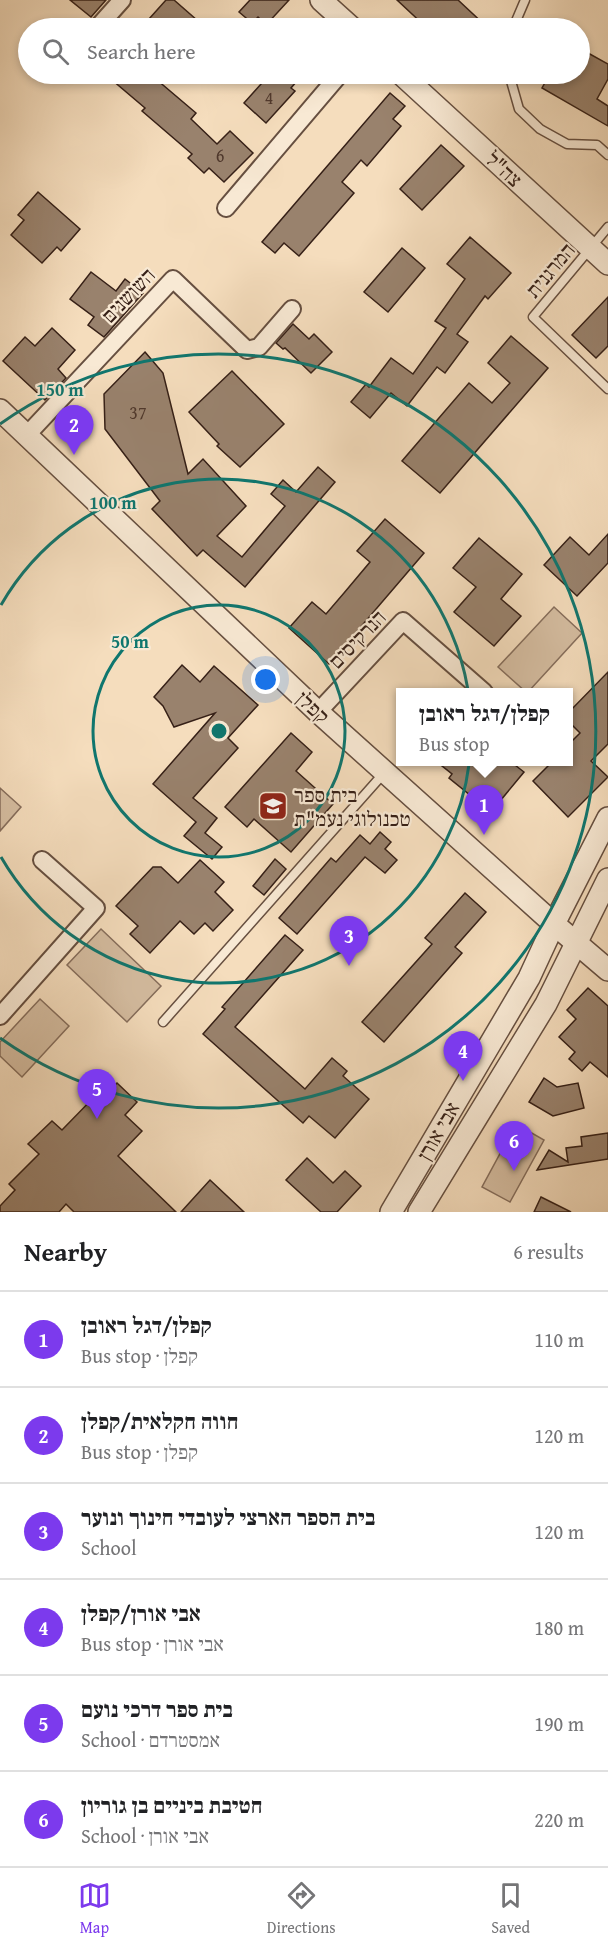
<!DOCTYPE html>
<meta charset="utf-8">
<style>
:root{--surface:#fff;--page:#f6f6f6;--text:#202124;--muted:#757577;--line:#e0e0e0;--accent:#7c3aed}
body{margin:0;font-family:"Gentium Book Plus","Frank Ruhl Libre",serif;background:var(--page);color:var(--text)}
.you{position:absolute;left:266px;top:680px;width:21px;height:21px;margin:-15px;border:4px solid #fff;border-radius:50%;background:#1a73e8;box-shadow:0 0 0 9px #1a73e833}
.badge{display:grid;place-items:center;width:39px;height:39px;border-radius:50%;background:var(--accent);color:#fff;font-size:20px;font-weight:700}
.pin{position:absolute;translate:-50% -50px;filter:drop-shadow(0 2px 3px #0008)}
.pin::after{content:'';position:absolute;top:32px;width:21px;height:18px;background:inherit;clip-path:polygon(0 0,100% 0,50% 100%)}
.popup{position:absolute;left:396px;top:688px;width:177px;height:78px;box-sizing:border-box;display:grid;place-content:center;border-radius:0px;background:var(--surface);filter:drop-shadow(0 2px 4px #0005);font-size:20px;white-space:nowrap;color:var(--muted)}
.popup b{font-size:22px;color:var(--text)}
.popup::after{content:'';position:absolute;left:50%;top:100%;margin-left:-12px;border:12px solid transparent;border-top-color:var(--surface)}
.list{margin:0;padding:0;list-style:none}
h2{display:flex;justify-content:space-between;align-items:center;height:78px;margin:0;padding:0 24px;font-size:26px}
h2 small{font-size:20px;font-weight:400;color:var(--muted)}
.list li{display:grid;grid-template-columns:39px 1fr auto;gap:18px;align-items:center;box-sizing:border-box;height:96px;padding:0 24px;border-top:2px solid var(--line)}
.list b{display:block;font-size:22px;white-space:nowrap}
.list p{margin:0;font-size:20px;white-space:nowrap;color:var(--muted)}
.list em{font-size:20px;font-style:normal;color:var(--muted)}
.icon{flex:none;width:33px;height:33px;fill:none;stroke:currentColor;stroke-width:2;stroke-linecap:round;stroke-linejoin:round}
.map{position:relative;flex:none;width:608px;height:1212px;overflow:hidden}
.search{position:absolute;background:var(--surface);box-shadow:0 3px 9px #0003;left:18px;right:18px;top:18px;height:66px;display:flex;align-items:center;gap:15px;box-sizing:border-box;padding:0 21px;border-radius:33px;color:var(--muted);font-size:22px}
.sheet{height:654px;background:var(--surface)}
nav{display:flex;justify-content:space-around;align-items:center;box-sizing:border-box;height:84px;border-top:2px solid var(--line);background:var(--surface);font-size:16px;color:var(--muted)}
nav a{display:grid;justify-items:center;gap:3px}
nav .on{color:var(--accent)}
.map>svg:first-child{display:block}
.park{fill:#d5bda1;stroke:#866e5c;stroke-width:1.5}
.building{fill:#99826d;stroke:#362017;stroke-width:1.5}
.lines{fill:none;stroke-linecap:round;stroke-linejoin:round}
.service-casing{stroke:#664f40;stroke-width:11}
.minor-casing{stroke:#664f40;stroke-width:20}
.tertiary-casing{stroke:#664f40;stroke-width:24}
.service{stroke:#f8e9d4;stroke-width:8}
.minor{stroke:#f8e9d4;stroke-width:16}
.tertiary{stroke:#f8e9d4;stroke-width:21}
.ring{fill:none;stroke:#0f766e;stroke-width:3}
.labels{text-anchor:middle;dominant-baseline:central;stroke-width:4.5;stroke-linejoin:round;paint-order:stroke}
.number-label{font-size:18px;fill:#4f382c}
.street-label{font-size:21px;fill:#362017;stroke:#f8e9d4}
.poi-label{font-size:21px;fill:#362017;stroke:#f8e9d4;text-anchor:start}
.centre{fill:#0f766e;stroke:#f8e9d4;stroke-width:3}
.ring-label{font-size:18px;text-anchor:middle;font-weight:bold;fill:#0f766e;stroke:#f8e9d4;stroke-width:4.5;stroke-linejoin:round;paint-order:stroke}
</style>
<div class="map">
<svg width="608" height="1212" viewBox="0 0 608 1212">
<rect width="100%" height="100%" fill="#f5ddbd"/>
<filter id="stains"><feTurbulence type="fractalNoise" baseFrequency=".00333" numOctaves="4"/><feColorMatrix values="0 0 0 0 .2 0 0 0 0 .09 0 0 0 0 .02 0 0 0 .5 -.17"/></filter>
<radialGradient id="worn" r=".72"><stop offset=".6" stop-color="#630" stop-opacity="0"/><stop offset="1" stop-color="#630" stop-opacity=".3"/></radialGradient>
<g class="park">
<path d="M 554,607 L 582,633 L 528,692 L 526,692 L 498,667 Z"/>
<path d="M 0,788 L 21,807 L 0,831 Z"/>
<path d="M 101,929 L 161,986 L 127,1022 L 67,965 Z"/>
<path d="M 40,999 L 69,1026 L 22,1077 L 0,1056 L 0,1042 Z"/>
<path d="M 516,1124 L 544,1140 L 510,1202 L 482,1187 Z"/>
</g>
<g class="building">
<path d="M 70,0 L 106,0 L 91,17 Z"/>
<path d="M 166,0 L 174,0 L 206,28 L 159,28 L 149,19 Z"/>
<path d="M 250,0 L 289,0 L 266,25 L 258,17 L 252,23 L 239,12 Z"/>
<path d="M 397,0 L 458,0 L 488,28 L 427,28 Z"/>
<path d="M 579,48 L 608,64 L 608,79 L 597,99 L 608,106 L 608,126 L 542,88 L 550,74 L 579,74 Z"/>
<path d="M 105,74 L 150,74 L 196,113 L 191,119 L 217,144 L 230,131 L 253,153 L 224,182 L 209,168 L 204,173 L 188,158 L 192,154 L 142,111 L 145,108 Z"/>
<path d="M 270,74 L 303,74 L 291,88 L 295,91 L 266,123 L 244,103 Z"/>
<path d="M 390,93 L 405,106 L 393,119 L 401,126 L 367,166 L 361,160 L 342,182 L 354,193 L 299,256 L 284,243 L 275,253 L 262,242 Z"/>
<path d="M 441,145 L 464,166 L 422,210 L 400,189 Z"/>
<path d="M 38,192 L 80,229 L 61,251 L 57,247 L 42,263 L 11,235 L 24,220 L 18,215 Z"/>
<path d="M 470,237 L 511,273 L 488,299 L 485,296 L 457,334 L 468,342 L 445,373 L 437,367 L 407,406 L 391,393 L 370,418 L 351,402 L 366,384 L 369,387 L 391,358 L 413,374 L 446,328 L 435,321 L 465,279 L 447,264 Z"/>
<path d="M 402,248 L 425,268 L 388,312 L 364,292 Z"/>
<path d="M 91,272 L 116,291 L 125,279 L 143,293 L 104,337 L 88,325 L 94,317 L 70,299 Z"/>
<path d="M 608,297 L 608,346 L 596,358 L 572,335 Z"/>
<path d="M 293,324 L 309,339 L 314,334 L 332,352 L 311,373 L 285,348 L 283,349 L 276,343 Z"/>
<path d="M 52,328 L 75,350 L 58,369 L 66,378 L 45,400 L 3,361 L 25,337 L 35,346 Z"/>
<path d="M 511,336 L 548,368 L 440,493 L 402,461 L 469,383 L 492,403 L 510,383 L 488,363 Z"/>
<path d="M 145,352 L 163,373 L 188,474 L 203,459 L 246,506 L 217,536 L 242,557 L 285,506 L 271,494 L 283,480 L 296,492 L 318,467 L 335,482 L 245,587 L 203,550 L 197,556 L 152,509 L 160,501 L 105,429 L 104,394 Z"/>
<path d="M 232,371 L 284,424 L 240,467 L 217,446 L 219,444 L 189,412 Z"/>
<path d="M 385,519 L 424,553 L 329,664 L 289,628 L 312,602 L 326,614 L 344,593 L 370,562 L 357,551 Z"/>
<path d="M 608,534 L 608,563 L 577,596 L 544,565 L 570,537 L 589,555 Z"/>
<path d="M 479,538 L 522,574 L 501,599 L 521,616 L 494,646 L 454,612 L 476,587 L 453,568 Z"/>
<path d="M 182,665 L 200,682 L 214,666 L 258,705 L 228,738 L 238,748 L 193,798 L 217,818 L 205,833 L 222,847 L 212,859 L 184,836 L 196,822 L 153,784 L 215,713 L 174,727 L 163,706 L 154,697 Z"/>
<path d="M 608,672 L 608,744 L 591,761 L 608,777 L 568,817 L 533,781 L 552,762 L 568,762 L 568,745 L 580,733 L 568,721 L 568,713 Z"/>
<path d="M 291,733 L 312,752 L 296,771 L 333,804 L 291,852 L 254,819 L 247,827 L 225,807 Z"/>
<path d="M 437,762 L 511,762 L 524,772 L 491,812 L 449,778 L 452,774 Z"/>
<path d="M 380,832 L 391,842 L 385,849 L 397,860 L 385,873 L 365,857 L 297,934 L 279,918 L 331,858 L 336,862 L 360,835 L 370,844 Z"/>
<path d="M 275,859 L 286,869 L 264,895 L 253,886 Z"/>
<path d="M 200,860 L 224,882 L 215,892 L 233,910 L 213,931 L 205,923 L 194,934 L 180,921 L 150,953 L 130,934 L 138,926 L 116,906 L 153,867 L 161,867 L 178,883 Z"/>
<path d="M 465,893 L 486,912 L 455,947 L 462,953 L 384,1042 L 362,1022 L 432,944 L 425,938 Z"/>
<path d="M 285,935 L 303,950 L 235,1027 L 305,1089 L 332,1058 L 347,1071 L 343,1076 L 369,1099 L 335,1138 L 309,1116 L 303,1123 L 203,1034 L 225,1009 L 222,1007 Z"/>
<path d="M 588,988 L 608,1006 L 608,1077 L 590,1062 L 582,1071 L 569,1059 L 575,1052 L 559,1037 L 576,1019 L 567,1010 Z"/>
<path d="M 544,1078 L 557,1087 L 578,1083 L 584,1108 L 553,1116 L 529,1102 Z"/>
<path d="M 117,1083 L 137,1102 L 125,1115 L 142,1131 L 118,1156 L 176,1212 L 74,1212 L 66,1204 L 59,1212 L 0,1212 L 0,1206 L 15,1190 L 9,1184 L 39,1154 L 28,1144 L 52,1121 L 62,1130 L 99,1092 L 104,1096 Z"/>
<path d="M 608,1133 L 608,1159 L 537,1170 L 549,1150 L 568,1162 L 566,1148 L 582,1146 L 581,1137 Z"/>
<path d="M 307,1158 L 333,1183 L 345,1171 L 361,1186 L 337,1212 L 321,1212 L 286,1180 Z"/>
<path d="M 210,1180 L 244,1212 L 181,1212 Z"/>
<path d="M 541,1197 L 571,1212 L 534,1212 Z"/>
</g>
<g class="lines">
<g class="service-casing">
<g id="service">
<path d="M 513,28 L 525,0"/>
<path d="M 509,74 L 519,109 L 540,129 L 567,144 L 597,145 L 608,155"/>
<path d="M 608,227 L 533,317 L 608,389"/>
<path d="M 163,1022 L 384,773"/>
</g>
</g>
<g class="minor-casing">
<g id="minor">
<path d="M 97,28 L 122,0"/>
<path d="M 226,208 L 340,74"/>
<path d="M 26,436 L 173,279 L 247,350 L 259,347 L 292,309"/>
<path d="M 318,712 L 403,621 L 484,692"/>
<path d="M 0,1016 L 96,908 L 42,860"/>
</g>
</g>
<g class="tertiary-casing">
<g id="tertiary">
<path d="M 321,0 L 352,28"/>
<path d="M 401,74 L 608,264"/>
<path d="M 0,410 L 318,712 L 554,924 L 608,970"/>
<path d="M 391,1212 L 529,978 L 554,924 L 608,818"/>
<path d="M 419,1212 L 546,1004 L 608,879"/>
</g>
</g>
<use href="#service" class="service"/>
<use href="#minor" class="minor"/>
<use href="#tertiary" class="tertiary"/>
</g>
<g class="ring">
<circle cx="219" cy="731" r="126"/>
<path d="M1 605A252 252 0 1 1 1 857"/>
<path d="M0 424A377 377 0 1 1 0 1038"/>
</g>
<defs>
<g id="school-square" transform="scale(1.5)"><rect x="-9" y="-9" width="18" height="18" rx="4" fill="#8f2418" stroke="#f8e9d4"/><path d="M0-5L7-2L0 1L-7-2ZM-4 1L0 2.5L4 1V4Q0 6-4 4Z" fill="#fff"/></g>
</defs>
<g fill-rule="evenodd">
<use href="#school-square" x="273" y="806"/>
</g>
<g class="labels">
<g class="number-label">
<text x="269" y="97">4</text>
<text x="220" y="155">6</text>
<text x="138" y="412">37</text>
</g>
<g class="street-label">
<text transform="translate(504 169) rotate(43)">צה"ל</text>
<text transform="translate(550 270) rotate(-50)">המרגנית</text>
<text transform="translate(128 295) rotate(-46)">השושנים</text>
<text transform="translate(357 639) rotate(-46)">הנרקיסים</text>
<text transform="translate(313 707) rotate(43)">קפלן</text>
<text transform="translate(438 1131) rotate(-60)">אבי אורן</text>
</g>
<g class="poi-label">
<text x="294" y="794">בית ספר<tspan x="294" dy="24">טכנולוגי נעמ"ת</tspan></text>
</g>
</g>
<circle cx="219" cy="731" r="9" class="centre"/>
<g class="ring-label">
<text x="60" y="396">150 m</text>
<text x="113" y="509">100 m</text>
<text x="130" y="648">50 m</text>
</g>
<rect width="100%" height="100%" filter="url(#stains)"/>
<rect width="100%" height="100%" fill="url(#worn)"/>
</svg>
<div class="you"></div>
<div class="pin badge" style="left:484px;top:835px">1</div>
<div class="popup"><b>קפלן/דגל ראובן</b>Bus stop</div>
<div class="pin badge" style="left:74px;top:455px">2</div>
<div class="pin badge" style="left:349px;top:966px">3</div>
<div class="pin badge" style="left:463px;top:1081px">4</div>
<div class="pin badge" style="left:97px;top:1119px">5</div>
<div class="pin badge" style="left:514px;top:1171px">6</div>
<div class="search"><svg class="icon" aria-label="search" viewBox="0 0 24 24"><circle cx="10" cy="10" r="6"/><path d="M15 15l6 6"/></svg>Search here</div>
</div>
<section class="sheet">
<h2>Nearby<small>6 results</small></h2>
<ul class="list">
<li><span class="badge">1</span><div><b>קפלן/דגל ראובן</b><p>Bus stop · קפלן</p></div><em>110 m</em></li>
<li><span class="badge">2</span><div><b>חווה חקלאית/קפלן</b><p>Bus stop · קפלן</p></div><em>120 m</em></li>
<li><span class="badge">3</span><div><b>בית הספר הארצי לעובדי חינוך ונוער</b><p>School</p></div><em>120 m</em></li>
<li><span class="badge">4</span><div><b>אבי אורן/קפלן</b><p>Bus stop · אבי אורן</p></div><em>180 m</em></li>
<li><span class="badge">5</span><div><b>בית ספר דרכי נועם</b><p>School · אמסטרדם</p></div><em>190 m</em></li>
<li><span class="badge">6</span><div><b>חטיבת ביניים בן גוריון</b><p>School · אבי אורן</p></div><em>220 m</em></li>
</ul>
</section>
<nav>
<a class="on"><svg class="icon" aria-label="map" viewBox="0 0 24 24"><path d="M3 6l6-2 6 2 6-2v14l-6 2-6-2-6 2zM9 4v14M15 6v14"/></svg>Map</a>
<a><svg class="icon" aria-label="directions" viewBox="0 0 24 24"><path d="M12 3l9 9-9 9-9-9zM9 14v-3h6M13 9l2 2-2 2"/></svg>Directions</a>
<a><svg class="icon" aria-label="saved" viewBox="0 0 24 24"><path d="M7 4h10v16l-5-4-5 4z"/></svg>Saved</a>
</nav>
